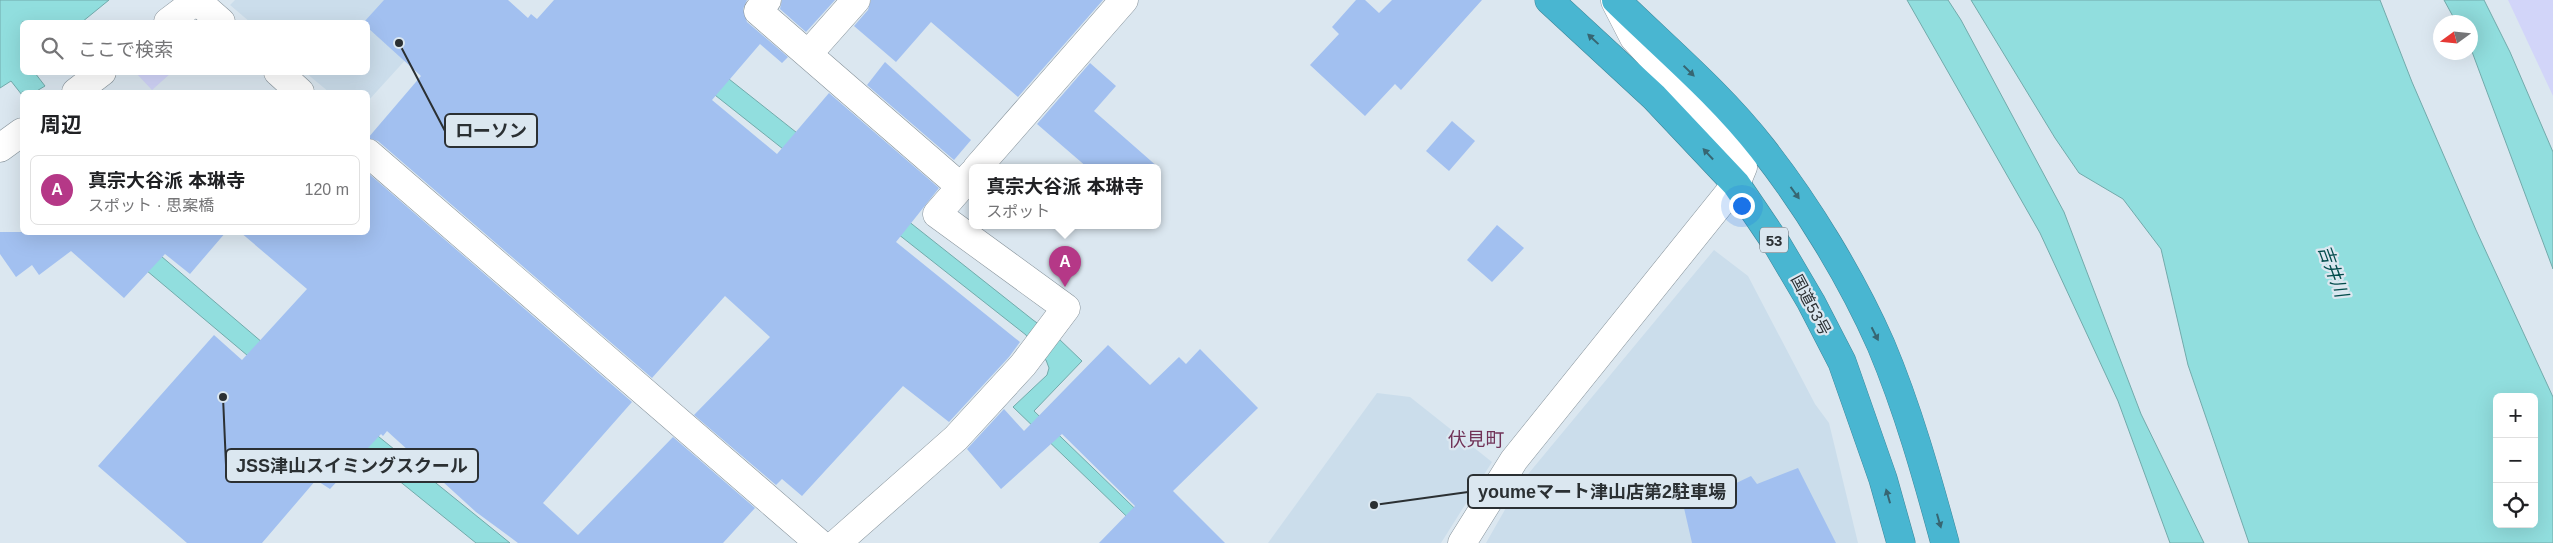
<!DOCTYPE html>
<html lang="ja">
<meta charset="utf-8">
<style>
:root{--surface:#fff;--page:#f2f2f2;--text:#202124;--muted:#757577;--line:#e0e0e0;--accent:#b53887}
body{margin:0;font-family:Arial,"Noto Sans JP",sans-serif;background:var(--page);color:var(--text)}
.controls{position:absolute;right:15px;bottom:15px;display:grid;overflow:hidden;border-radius:8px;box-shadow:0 5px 20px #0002}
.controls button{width:45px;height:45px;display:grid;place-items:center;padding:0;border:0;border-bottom:1px solid var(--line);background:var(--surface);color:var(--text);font:25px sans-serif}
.compass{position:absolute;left:2433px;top:15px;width:45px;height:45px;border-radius:50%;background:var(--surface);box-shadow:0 5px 20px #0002;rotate:255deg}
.you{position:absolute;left:1741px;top:205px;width:18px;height:18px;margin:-12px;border:4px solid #fff;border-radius:50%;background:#1a73e8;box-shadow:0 0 0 8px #1a73e833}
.badge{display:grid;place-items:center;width:32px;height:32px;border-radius:50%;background:var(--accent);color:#fff;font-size:16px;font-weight:700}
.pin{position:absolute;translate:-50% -41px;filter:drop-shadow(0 1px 2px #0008)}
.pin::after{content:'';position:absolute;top:26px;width:18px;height:15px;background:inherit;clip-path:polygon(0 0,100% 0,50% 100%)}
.popup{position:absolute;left:969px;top:164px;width:192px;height:65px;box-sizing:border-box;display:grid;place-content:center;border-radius:8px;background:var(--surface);filter:drop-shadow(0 1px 4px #0005);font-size:16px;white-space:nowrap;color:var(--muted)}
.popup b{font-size:19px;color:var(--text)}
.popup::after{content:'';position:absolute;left:50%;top:100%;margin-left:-10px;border:10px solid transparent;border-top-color:var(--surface)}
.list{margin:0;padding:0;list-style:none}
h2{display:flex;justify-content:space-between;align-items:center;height:65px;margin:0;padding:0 20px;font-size:21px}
h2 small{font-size:16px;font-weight:400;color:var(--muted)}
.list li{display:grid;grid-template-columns:32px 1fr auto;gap:15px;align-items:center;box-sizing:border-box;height:70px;margin:0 10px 10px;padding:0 10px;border:1px solid var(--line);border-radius:8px}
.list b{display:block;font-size:19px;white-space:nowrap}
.list p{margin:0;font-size:16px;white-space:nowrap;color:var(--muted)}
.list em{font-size:16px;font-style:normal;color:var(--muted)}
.icon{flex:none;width:28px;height:28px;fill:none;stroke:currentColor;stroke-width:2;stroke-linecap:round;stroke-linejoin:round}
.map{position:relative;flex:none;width:2553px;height:543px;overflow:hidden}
.search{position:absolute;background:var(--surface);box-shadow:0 5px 20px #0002;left:20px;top:20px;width:350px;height:55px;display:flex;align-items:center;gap:12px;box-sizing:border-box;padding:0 18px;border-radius:8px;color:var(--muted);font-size:19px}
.panel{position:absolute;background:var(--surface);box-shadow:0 5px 20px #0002;left:20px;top:90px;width:350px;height:145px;border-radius:8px}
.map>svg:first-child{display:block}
.built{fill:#cbddeb}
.green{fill:#d2d5f9}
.water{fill:#91dede;stroke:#72aaab;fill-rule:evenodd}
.building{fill:#a2c0f0}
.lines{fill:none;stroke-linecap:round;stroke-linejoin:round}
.street-casing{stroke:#86929a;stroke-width:29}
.secondary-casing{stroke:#86929a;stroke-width:29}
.highway-casing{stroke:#3e879a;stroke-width:29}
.street{stroke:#fff;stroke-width:28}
.secondary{stroke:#fff;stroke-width:28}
.highway{stroke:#49b6d1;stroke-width:28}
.oneway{fill:#376672}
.labels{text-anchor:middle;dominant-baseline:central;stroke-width:4.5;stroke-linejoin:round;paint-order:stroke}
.shield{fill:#dbe7f0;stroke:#60676c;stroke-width:1}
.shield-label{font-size:15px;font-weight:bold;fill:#2b3033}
.street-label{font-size:16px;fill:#2b3033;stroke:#dbe7f0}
.water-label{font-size:18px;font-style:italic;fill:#044d4d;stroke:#dbe7f0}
.quarter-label{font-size:19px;fill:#713358;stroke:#dbe7f0}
.leader{fill:none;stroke:#2b3033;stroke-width:2}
.callout-dot{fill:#2b3033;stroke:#dbe7f0;stroke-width:2}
.callout{fill:#dbe7f0;stroke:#2b3033;stroke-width:2}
.callout-label{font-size:18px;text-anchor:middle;font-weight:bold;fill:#2b3033}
</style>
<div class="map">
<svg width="2553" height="543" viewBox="0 0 2553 543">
<rect width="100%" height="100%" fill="#dbe7f0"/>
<g class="built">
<path d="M 235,0 L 460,0 L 368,101 L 368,92 L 329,92 L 306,73 L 368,72 L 368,22 L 250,22 L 230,5 Z"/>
<path d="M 1714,250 L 1748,276 L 1815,404 L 1829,423 L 1858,543 L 1486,543 L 1519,485 Z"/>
<path d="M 1377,393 L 1410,397 L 1492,462 L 1441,543 L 1268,543 Z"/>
</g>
<g class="green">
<path d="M 2508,0 L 2553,0 L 2553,96 Z"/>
<path d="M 136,73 L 171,73 L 152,90 Z"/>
</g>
<g class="water">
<path d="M 0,0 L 109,0 L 82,22 L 22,22 L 22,72 L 35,73 L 45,86 L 35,92 L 22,92 L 22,95 L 11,81 L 0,88 Z"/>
<path d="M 595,0 L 705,60 L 1033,320 L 1058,338 L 1082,361 L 1034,411 L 1154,527 L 1146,535 L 1013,407 L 1047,375 L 1049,368 L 1046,360 L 1041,357 L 1026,335 L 846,193 L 831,187 Z"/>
<path d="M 1907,0 L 1948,0 L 1961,20 L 2064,212 L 2141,414 L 2204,543 L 2170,543 L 2118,401 L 2040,233 Z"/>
<path d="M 1971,0 L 2380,0 L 2412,82 L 2476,230 L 2553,397 L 2553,543 L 2249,543 L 2188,365 L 2161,249 L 2123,199 L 2079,173 L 2055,138 ZM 2497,397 L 2534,397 L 2534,524 L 2497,524 Z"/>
<path d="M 2444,0 L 2484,0 L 2510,52 L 2553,152 L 2553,269 L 2471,49 L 2470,22 L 2456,22 Z"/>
<path d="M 102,233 L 134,233 L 263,343 L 510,543 L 476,543 L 330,425 Z"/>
</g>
<g class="building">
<path d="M 384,0 L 508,0 L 528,18 L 531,14 L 537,19 L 554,0 L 747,0 L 743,9 L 747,22 L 788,57 L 782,63 L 760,44 L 712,100 L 777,154 L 829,93 L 939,188 L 896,242 L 1020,342 L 1009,357 L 949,422 L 903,386 L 802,496 L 782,479 L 776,485 L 694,415 L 770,337 L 725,296 L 652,378 L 378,141 L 368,138 L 421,76 L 368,28 L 368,22 L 364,22 Z"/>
<path d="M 782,0 L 835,0 L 806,32 L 780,9 Z"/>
<path d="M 871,0 L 1103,0 L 1018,97 L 931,22 L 896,62 L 854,26 L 868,10 Z"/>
<path d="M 1356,0 L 1365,0 L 1379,13 L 1392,0 L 1482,0 L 1401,90 L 1395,84 L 1365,116 L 1310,65 L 1339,34 L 1332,27 Z"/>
<path d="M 885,62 L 971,140 L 954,160 L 867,85 Z"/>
<path d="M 1090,63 L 1116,86 L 1094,111 L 1159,168 L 1088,168 L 1037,124 Z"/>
<path d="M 1452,121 L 1475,141 L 1449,171 L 1426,151 Z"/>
<path d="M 368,173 L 632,402 L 543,503 L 578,535 L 673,437 L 755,508 L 723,543 L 518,543 L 476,512 L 387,431 L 383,436 L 381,434 L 330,489 L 316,480 L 262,543 L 187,543 L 98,466 L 214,335 L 242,360 L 307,289 L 240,232 L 368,232 Z"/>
<path d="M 1497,225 L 1524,248 L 1492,282 L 1467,260 Z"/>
<path d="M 0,232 L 226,232 L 190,274 L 165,254 L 124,298 L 71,251 L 39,275 L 32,265 L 16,277 L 0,254 Z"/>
<path d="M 1108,345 L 1150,385 L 1179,357 L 1186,364 L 1200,349 L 1258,408 L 1173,491 L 1225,543 L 1099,543 L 1135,506 L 1062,434 L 1001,489 L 967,449 L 1004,409 L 1024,431 Z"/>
<path d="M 1798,468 L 1836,543 L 1692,543 L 1684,508 L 1751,476 L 1757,484 Z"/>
</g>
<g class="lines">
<g class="street-casing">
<g id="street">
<path d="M 196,0 L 221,22"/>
<path d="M 767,0 L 758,11 L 961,187"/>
<path d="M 1615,1 L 1634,38 L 1730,142 L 1743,167 L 1736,184"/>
<path d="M 168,22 L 197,0"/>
<path d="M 809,53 L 856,0"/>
<path d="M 278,72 L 300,92"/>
<path d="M 76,92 L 102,72"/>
<path d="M 0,148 L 22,132"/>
<path d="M 368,153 L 819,543"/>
<path d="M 977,168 L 1124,0"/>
<path d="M 837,543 L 956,438 L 1023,365 L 1066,308 L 937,214 L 972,174"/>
</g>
</g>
<g class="secondary-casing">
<path id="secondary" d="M 1462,543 L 1514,460 L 1736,184"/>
</g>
<g class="highway-casing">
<g id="highway">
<path d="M 1549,0 L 1654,97 L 1736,184 L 1778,246 L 1811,302 L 1842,362 L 1883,479 L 1901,543"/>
<path d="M 1616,0 C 1665,48 1720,94 1762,148 C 1807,205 1852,279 1881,345 C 1908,409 1927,477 1945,543"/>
</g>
</g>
<use href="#street" class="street"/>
<use href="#secondary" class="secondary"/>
<use href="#highway" class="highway"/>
</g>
<defs><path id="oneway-solid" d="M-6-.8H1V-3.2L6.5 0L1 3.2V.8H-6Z" transform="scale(1.25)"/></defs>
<g class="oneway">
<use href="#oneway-solid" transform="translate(1593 39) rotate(-137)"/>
<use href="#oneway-solid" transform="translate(1689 71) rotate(44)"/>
<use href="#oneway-solid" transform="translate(1708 154) rotate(-133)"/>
<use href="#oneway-solid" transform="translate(1795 193) rotate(54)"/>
<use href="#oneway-solid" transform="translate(1875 334) rotate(63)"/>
<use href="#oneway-solid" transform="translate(1888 496) rotate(-106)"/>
<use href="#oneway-solid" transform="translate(1939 521) rotate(74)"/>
</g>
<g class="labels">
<rect class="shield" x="1760" y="227.5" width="28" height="25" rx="4"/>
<g class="shield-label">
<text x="1774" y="240">53</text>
</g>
<g class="street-label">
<text transform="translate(1811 305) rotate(62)">国道53号</text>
</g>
<g class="water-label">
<text transform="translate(2333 271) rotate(70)">吉井川</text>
</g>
<g class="quarter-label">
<text x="1476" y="439">伏見町</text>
</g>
</g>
<path class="leader" d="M399 43L445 131M223 397L226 465M1374 505L1468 492"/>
<g class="callout-dot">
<circle cx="399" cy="43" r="5"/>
<circle cx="223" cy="397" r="5"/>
<circle cx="1374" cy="505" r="5"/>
</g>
<g class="callout">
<rect x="445" y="114" width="92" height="33" rx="5"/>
<rect x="226" y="449" width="252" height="33" rx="5"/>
<rect x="1468" y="475" width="268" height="33" rx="5"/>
</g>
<g class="callout-label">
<text x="491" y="137">ローソン</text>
<text x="352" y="472">JSS津山スイミングスクール</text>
<text x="1602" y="498">youmeマート津山店第2駐車場</text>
</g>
</svg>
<div class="controls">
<button>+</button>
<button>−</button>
<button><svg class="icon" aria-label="locate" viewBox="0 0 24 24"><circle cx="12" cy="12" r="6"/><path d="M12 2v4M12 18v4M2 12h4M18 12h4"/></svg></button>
</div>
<svg class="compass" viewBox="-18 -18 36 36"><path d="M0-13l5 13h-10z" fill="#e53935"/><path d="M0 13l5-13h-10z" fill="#757577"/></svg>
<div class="you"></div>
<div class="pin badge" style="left:1065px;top:287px">A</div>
<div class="popup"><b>真宗大谷派 本琳寺</b>スポット</div>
<div class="search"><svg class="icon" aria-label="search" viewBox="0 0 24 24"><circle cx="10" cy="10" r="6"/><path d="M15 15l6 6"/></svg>ここで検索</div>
<section class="panel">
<h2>周辺<small></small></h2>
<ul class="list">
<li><span class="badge">A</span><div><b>真宗大谷派 本琳寺</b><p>スポット · 思案橋</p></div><em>120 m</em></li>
</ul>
</section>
</div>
